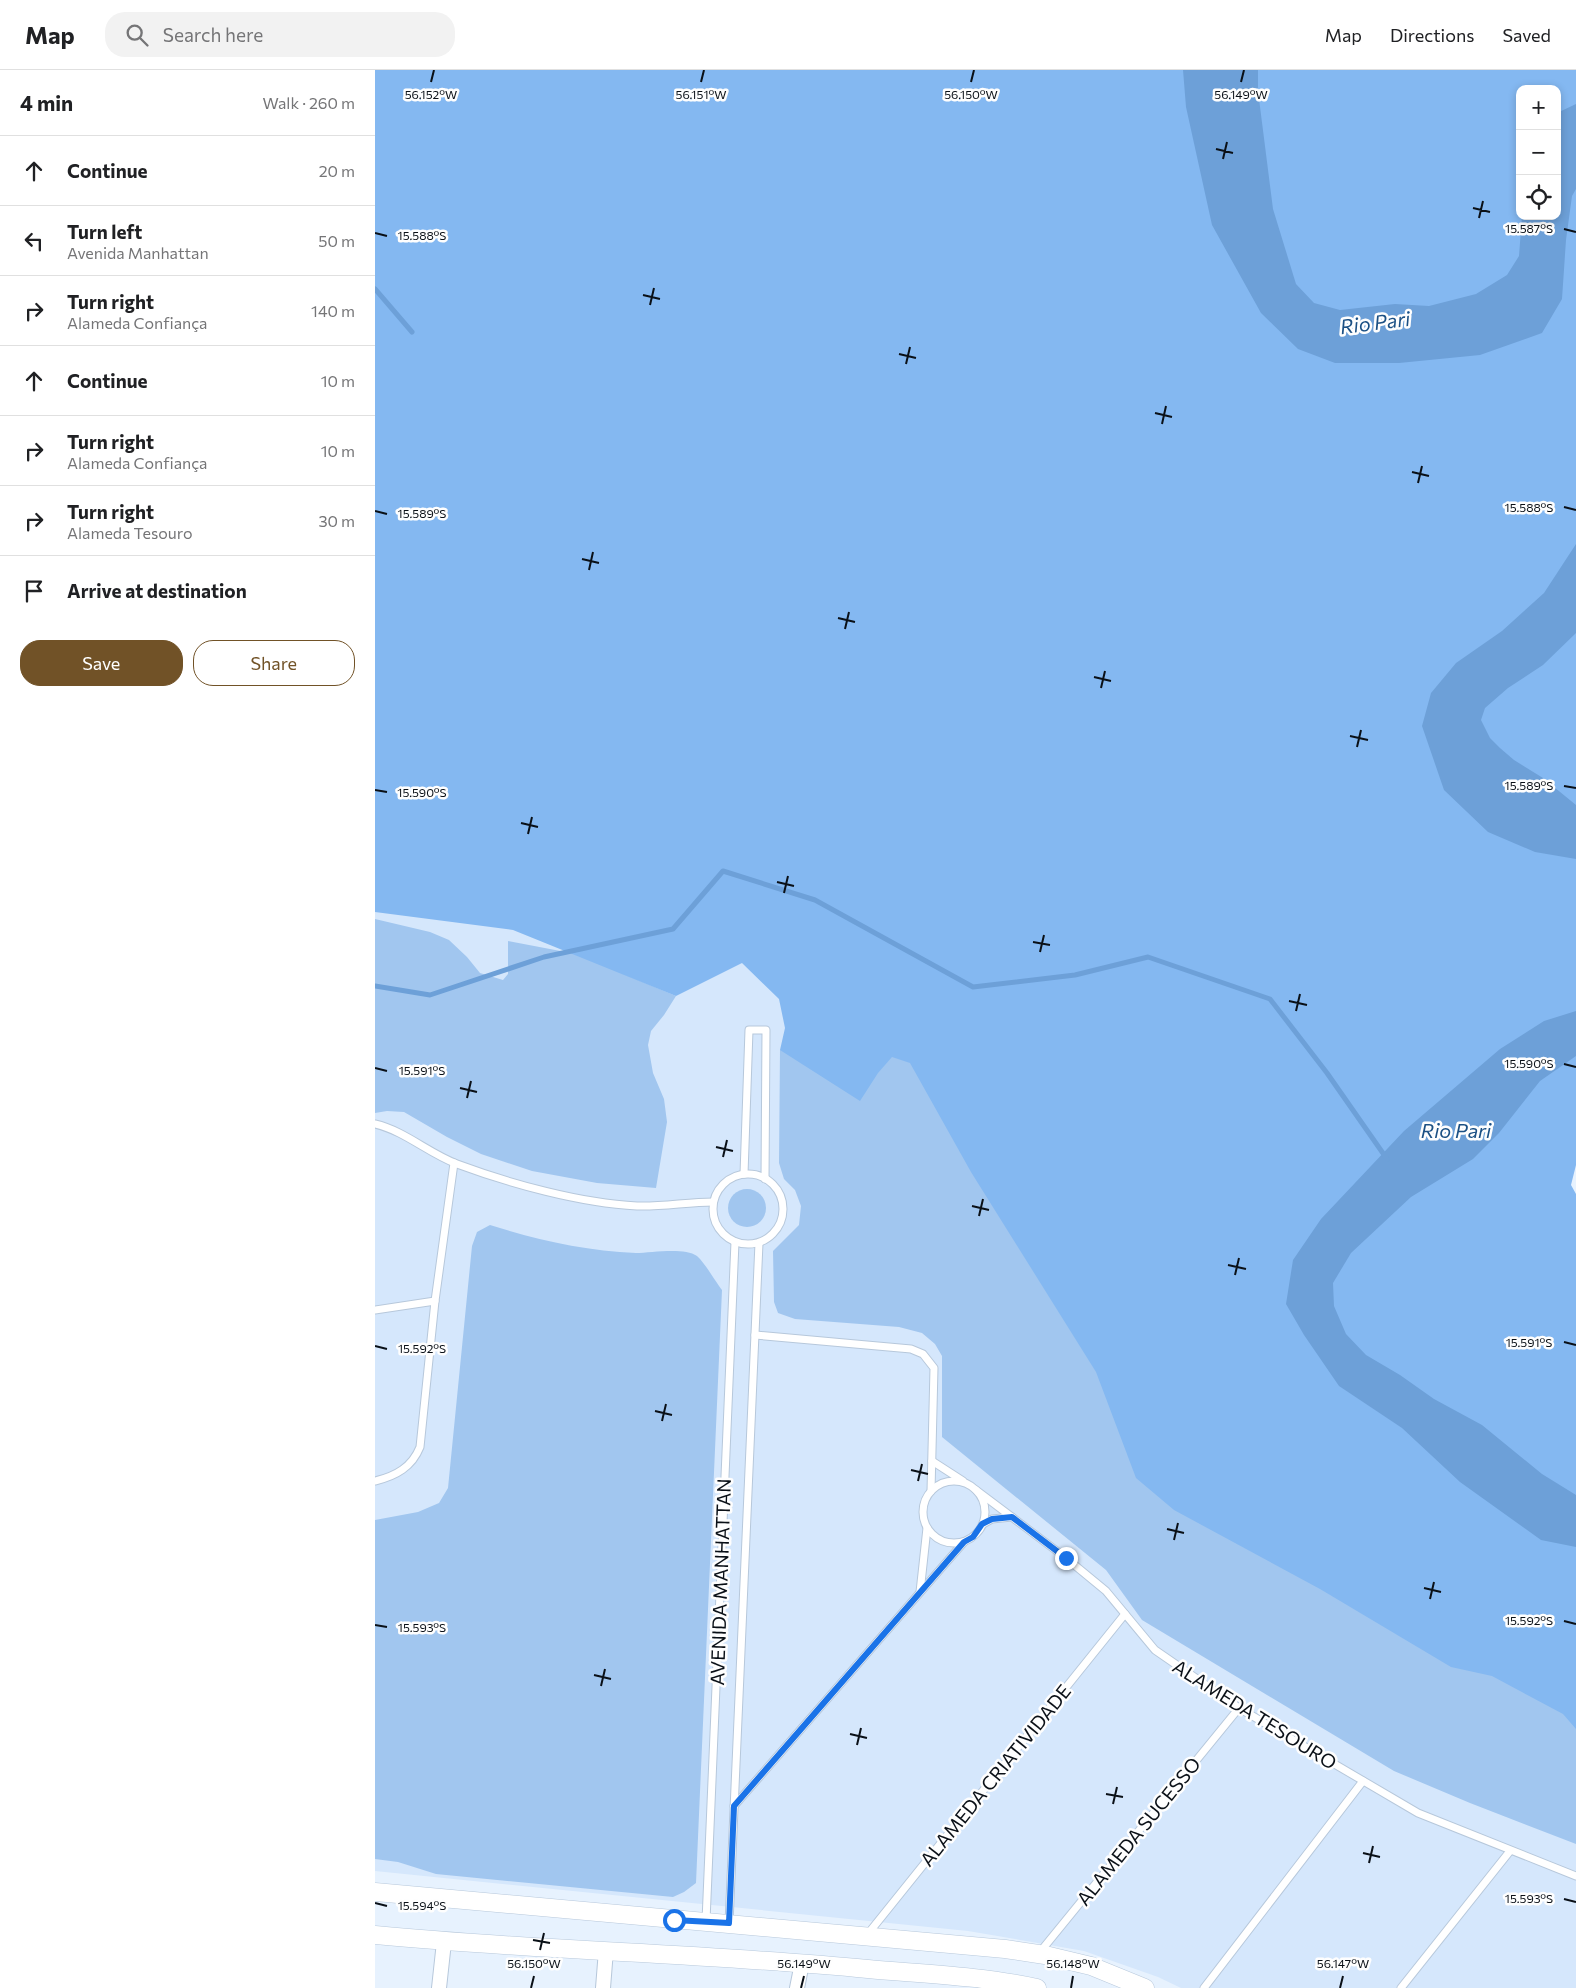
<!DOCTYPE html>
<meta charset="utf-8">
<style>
:root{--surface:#fff;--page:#f2f2f2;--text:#202124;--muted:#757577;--line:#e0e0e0;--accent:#715227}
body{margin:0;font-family:Commissioner,sans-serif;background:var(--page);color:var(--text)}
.controls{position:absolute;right:15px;top:15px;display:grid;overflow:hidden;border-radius:10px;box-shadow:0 2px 8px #0003}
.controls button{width:45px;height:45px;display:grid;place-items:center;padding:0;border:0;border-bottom:1px solid var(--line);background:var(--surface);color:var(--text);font:25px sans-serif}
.stop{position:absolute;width:15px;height:15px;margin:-11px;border:4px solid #1a73e8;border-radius:50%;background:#fff}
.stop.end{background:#1a73e8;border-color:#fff;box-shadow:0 1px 5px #0008}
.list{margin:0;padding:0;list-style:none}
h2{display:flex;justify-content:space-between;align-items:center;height:65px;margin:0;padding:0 20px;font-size:21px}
h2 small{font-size:16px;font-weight:400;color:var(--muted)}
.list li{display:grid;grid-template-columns:32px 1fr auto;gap:15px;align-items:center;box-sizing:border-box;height:70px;padding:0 20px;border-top:1px solid var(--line)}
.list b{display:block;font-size:19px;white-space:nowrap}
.list p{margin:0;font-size:16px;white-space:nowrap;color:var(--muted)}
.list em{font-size:16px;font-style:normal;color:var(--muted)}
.actions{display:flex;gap:10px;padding:15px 20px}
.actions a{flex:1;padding:11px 0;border:1px solid var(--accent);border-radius:20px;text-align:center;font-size:18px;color:var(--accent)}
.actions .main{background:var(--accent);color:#fff}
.icon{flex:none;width:28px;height:28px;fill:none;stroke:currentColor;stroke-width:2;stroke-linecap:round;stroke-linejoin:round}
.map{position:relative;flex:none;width:1201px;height:1918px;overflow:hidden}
header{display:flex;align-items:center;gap:30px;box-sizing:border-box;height:70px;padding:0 25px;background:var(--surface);border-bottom:1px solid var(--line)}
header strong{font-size:24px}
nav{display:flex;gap:28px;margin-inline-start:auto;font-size:18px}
.search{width:350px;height:45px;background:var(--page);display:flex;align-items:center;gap:12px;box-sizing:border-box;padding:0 18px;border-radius:20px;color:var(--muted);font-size:19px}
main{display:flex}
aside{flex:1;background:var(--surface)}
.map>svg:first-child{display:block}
.built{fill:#d5e7fc}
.green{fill:#a1c6ef}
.forest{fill:#84b8f1;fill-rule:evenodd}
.water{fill:#6da0d8}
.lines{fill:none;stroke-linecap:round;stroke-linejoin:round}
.stream{stroke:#6da0d8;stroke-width:5}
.service-casing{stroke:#b7c8db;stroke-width:9}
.minor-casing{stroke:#b7c8db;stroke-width:16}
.tertiary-casing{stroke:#b7c8db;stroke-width:19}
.service{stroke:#fff;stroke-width:7}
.minor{stroke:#fff;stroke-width:14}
.tertiary{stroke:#fff;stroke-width:18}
.route{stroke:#1a73e8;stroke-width:6}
.ticks{fill:none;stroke:#0a1017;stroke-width:2}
.labels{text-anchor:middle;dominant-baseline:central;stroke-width:5;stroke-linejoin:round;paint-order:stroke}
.street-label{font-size:19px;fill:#0a1017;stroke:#fefefe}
.water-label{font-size:20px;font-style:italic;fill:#1b5084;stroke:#fefefe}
.ticks-label{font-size:12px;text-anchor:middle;fill:#0a1017;stroke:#fefefe;stroke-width:5;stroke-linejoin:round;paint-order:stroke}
</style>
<header>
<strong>Map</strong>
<div class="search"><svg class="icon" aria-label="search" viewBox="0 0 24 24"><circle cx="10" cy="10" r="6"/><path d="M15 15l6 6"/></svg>Search here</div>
<nav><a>Map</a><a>Directions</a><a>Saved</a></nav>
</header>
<main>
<aside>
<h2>4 min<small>Walk · 260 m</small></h2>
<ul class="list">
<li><svg class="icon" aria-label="ahead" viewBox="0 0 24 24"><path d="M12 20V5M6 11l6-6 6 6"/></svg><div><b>Continue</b></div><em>20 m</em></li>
<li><svg class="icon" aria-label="left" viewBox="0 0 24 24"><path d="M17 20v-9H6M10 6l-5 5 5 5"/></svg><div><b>Turn left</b><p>Avenida Manhattan</p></div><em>50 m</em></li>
<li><svg class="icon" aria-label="right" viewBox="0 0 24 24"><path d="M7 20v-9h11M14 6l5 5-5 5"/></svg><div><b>Turn right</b><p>Alameda Confiança</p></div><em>140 m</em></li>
<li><svg class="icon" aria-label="ahead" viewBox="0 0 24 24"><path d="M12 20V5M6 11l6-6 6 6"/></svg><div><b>Continue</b></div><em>10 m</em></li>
<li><svg class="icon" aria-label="right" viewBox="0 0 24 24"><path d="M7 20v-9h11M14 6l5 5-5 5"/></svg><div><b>Turn right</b><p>Alameda Confiança</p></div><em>10 m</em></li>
<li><svg class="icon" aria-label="right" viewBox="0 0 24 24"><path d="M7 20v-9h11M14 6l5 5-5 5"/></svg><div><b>Turn right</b><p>Alameda Tesouro</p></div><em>30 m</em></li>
<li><svg class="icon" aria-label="arrive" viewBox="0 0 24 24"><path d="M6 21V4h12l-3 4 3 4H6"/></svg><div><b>Arrive at destination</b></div></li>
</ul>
<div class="actions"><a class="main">Save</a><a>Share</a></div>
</aside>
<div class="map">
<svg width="1201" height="1918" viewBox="0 0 1201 1918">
<rect width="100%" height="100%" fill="#e7f2fe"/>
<path class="built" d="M 65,728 L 1201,1344 L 1201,1918 L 806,1918 L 783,1907 L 709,1881 L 593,1861 L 0,1801 L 0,740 Z"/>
<g class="green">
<path d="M 0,849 L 55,862 L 74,870 L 92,887 L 105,903 L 128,910 L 133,904 L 133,871 L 201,884 L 301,926 L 289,945 L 276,961 L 273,975 L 278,1003 L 289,1029 L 292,1052 L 281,1118 L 222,1113 L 157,1101 L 106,1084 L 72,1067 L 29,1042 L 12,1041 L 0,1043 Z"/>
<path d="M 405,980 L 580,988 L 1201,1346 L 1201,1774 L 1095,1733 L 1019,1701 L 767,1550 L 731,1500 L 567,1367 L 567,1286 L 560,1274 L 547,1263 L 524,1257 L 420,1249 L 403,1243 L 399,1232 L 398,1181 L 424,1155 L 426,1136 L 420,1120 L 409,1109 L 404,1093 Z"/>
<circle cx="372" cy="1138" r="19"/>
<path d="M 115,1155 C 163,1170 211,1181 261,1183 C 276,1183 309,1177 322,1186 C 330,1193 340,1211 347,1220 L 321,1813 L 309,1822 L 298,1827 L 61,1804 L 23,1792 L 0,1789 L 0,1450 L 43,1442 L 64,1433 L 73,1418 L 97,1176 L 102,1162 Z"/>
</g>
<path class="forest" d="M 0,0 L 1201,0 L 1201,1095 L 1196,1115 L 1201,1124 L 1201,1659 L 1188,1644 L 1117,1606 L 1076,1597 L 945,1519 L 799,1440 L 761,1408 L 721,1302 L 596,1102 L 535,993 L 517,987 L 503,1003 L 485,1031 L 405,980 L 410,958 L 404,929 L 367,893 L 301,926 L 138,860 L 0,842 ZM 1145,19 L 1182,19 L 1182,146 L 1145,146 Z"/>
<g class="water">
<path d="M 808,0 L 883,0 L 883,21 L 898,139 L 921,214 L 939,233 L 965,240 L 1020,234 L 1054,236 L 1101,224 L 1132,205 L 1144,186 L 1147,146 L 1182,146 L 1182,43 L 1201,34 L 1201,119 L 1197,126 L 1191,170 L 1187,229 L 1167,263 L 1105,285 L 1024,293 L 960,293 L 923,279 L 886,243 L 837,155 L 811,37 Z"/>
<path d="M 1201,474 L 1201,563 L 1168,595 L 1133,618 L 1110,638 L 1106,650 L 1115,668 L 1125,678 L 1139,690 L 1168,708 L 1201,735 L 1201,789 L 1160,782 L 1113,762 L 1069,720 L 1047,656 L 1056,623 L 1081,593 L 1127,561 L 1169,523 Z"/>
<path d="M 1201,941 L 1201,986 L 1165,1011 L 1124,1063 L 1098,1089 L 1036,1127 L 976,1183 L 958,1213 L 959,1236 L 971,1264 L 991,1285 L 1025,1305 L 1059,1329 L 1107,1355 L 1167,1404 L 1201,1425 L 1201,1477 L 1166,1470 L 1085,1412 L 1027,1358 L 964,1316 L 929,1265 L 911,1234 L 918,1190 L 946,1149 L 1029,1061 L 1125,979 L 1169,951 Z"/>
</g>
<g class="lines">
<g class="stream">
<path d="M 0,219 L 37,262"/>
<path d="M 0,916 L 55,925 L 169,887 L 298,859 L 348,801 L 440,830 L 598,917 L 700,905 L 773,887 L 895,929 L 952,1003 L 1012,1089"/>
</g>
<g class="service-casing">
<g id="service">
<path d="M 0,1054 C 30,1061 53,1083 82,1094 C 136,1114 205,1133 262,1136 C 287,1137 313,1132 338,1132"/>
<circle cx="373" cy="1139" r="35"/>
<path d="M 369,1104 L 374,960 L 391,960 L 390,1109"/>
<path d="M 0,1240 L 60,1231"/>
<path d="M 380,1265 L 536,1279 L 548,1284 L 559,1298 L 556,1421"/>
<path d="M 557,1391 L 588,1411"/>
<circle cx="579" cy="1442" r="31"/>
<path d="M 0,1411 C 21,1406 37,1397 45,1377 L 60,1231 L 79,1093"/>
<path d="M 601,1420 L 691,1488 L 731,1521 L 780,1580 L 864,1638 L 1043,1743 L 1201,1806"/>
<path d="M 608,1454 L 617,1449 L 637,1447"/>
<path d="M 545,1522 L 552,1458"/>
<path d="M 359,1736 L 589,1472"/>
<path d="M 331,1851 L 360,1172"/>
<path d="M 354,1853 L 384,1173"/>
<path d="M 492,1865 L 750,1544"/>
<path d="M 665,1882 L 864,1638"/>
<path d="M 829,1918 L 988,1711"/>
<path d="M 1026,1918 L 1135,1781"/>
</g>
</g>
<g class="minor-casing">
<g id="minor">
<path d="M 64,1918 L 69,1872"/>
<path d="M 228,1918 L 231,1880"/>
<path d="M 422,1918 L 427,1893"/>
</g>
</g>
<g class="tertiary-casing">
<g id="tertiary">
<path d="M 0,1822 L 630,1879 L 670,1885 L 716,1896 L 770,1918"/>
<path d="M 0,1865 C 164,1881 329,1883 493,1899 C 549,1904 607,1906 662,1918"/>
</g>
</g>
<use href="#service" class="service"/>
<use href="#minor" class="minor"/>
<use href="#tertiary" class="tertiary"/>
</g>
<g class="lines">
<path class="route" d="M 299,1850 L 354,1853 L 359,1736 L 589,1472 L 598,1467 L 607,1454 L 617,1449 L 637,1447 L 691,1488"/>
</g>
<path class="ticks" d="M 56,12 L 59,0M 326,12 L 329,0M 596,12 L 599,0M 866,12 L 869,0M 841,79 L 858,83M 848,89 L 852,72M 1098,138 L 1115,142M 1104,148 L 1108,131M 1189,159 L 1201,162M 0,163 L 12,166M 268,225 L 285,229M 275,235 L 279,218M 524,284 L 541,288M 531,294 L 535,277M 780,343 L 797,347M 787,354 L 791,336M 1037,402 L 1054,406M 1043,413 L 1047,396M 1189,437 L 1201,440M 0,441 L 12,444M 207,489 L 224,493M 214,500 L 218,482M 463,548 L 480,552M 470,559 L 474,542M 719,607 L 736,611M 726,618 L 730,601M 975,666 L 993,670M 982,677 L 986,660M 1189,716 L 1201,718M 0,720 L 12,722M 146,753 L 163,757M 153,764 L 157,747M 402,812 L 419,816M 409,823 L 413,806M 658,872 L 675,875M 665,882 L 669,865M 914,931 L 932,935M 921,941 L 925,924M 1189,994 L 1201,997M 0,998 L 12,1001M 85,1018 L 102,1022M 92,1028 L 96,1011M 341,1077 L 358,1081M 348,1087 L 352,1070M 597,1136 L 614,1140M 604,1146 L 608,1129M 853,1195 L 871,1199M 860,1205 L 864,1188M 1189,1272 L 1201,1275M 0,1276 L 12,1279M 280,1341 L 297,1345M 287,1351 L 291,1334M 536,1400 L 553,1404M 543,1411 L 547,1394M 792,1459 L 809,1463M 799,1470 L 803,1453M 1049,1518 L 1066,1522M 1055,1529 L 1059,1512M 1189,1551 L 1201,1554M 0,1555 L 12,1557M 219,1605 L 236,1609M 226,1616 L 230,1599M 475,1664 L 492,1668M 482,1675 L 486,1658M 731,1724 L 748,1727M 738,1734 L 742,1717M 988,1783 L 1005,1787M 994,1793 L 998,1776M 1189,1829 L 1201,1832M 0,1833 L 12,1836M 158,1870 L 175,1873M 165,1880 L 169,1863M 156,1918 L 159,1906M 426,1918 L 429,1906M 696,1918 L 698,1906M 965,1918 L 968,1906"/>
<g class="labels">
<g class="street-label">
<text transform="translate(345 1512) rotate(-88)">AVENIDA MANHATTAN</text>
<text transform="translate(880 1644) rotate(32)">ALAMEDA TESOURO</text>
<text transform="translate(620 1705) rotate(-51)">ALAMEDA CRIATIVIDADE</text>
<text transform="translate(763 1761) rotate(-51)">ALAMEDA SUCESSO</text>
</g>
<g class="water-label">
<text transform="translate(1000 252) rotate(-7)">Rio Pari</text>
<text x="1081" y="1060">Rio Pari</text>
</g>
</g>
<g class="ticks-label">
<text x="56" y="29">56.152°W</text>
<text x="326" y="29">56.151°W</text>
<text x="596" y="29">56.150°W</text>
<text x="866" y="29">56.149°W</text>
<text x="1154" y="163">15.587°S</text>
<text x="47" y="170">15.588°S</text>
<text x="1154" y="442">15.588°S</text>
<text x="47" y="448">15.589°S</text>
<text x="1154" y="720">15.589°S</text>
<text x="47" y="727">15.590°S</text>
<text x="1154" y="998">15.590°S</text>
<text x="47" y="1005">15.591°S</text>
<text x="1154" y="1277">15.591°S</text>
<text x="47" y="1283">15.592°S</text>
<text x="1154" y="1555">15.592°S</text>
<text x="47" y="1562">15.593°S</text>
<text x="1154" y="1833">15.593°S</text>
<text x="47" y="1840">15.594°S</text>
<text x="159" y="1898">56.150°W</text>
<text x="429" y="1898">56.149°W</text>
<text x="698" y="1898">56.148°W</text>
<text x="968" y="1898">56.147°W</text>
</g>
</svg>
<div class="controls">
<button>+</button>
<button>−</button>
<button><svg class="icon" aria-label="locate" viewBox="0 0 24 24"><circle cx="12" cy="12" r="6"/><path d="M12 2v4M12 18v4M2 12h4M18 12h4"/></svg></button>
</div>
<div class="stop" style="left:299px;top:1850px"></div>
<div class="stop end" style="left:691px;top:1488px"></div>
</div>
</main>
